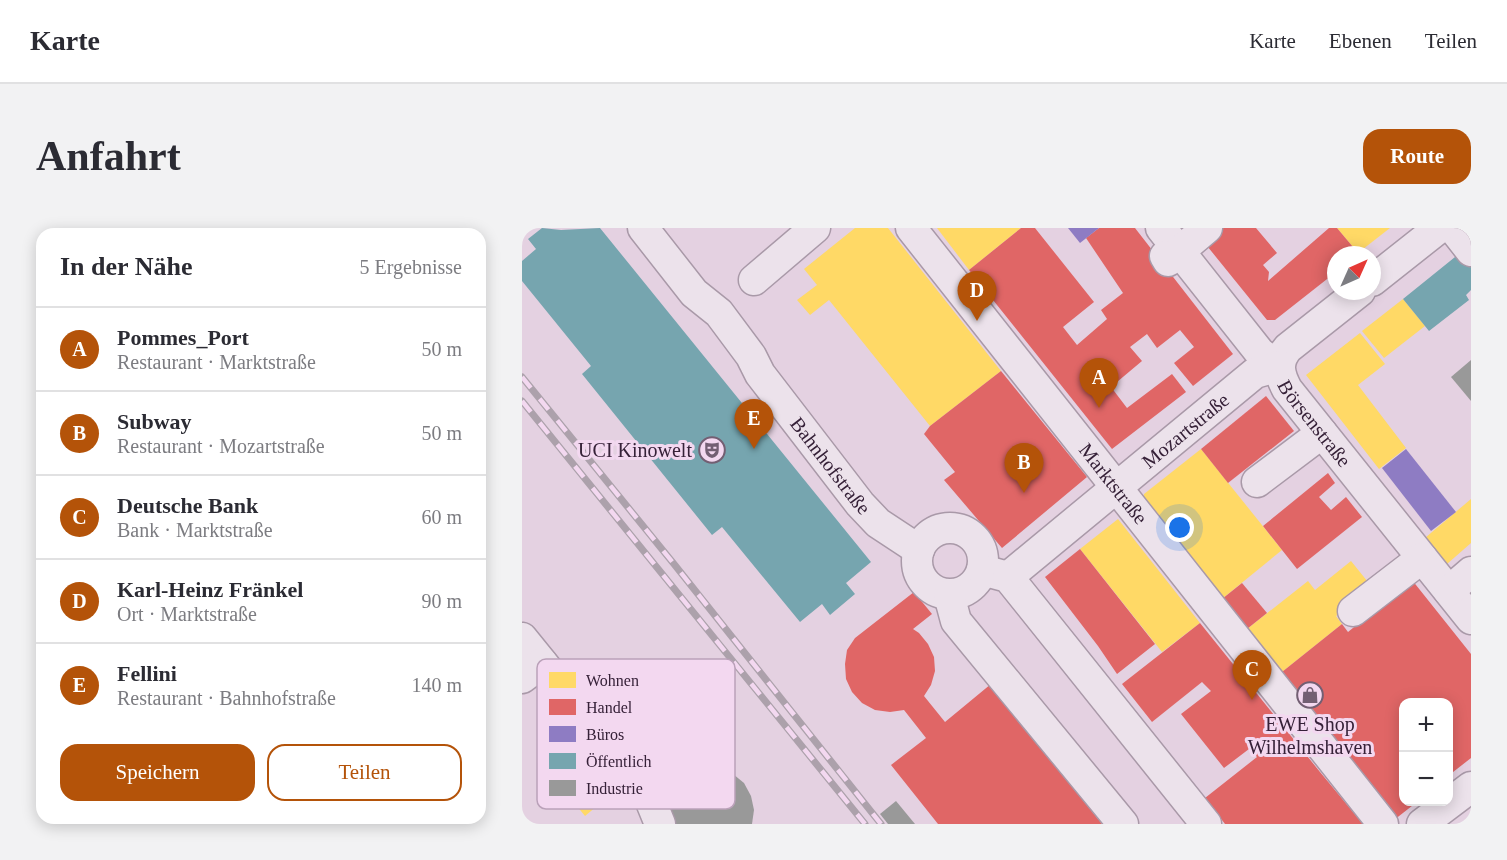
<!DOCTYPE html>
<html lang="de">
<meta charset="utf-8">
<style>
:root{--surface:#fff;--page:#f2f2f3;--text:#2b2b33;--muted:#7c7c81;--line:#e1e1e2;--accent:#b45309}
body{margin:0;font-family:Georgia,serif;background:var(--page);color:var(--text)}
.controls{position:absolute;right:18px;bottom:18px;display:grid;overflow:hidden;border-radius:12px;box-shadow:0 3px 15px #0003}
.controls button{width:54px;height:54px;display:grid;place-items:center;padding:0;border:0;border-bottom:2px solid var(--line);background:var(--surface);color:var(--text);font:30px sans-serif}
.compass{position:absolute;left:805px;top:18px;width:54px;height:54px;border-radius:50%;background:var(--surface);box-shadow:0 3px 15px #0003;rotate:45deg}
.you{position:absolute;left:658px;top:300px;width:21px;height:21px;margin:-15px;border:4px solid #fff;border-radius:50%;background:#1a73e8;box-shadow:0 0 0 9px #1a73e833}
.badge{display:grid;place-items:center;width:39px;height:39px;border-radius:50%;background:var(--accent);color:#fff;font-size:20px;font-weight:700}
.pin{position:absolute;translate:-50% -50px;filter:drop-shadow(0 2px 3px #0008)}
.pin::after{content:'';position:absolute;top:32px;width:21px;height:18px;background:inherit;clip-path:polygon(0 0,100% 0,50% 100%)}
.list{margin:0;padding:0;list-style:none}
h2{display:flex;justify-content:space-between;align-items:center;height:78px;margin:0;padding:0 24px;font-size:26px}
h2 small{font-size:20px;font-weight:400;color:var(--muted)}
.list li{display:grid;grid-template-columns:39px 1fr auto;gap:18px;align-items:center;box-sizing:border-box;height:84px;padding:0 24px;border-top:2px solid var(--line)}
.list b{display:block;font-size:22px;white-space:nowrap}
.list p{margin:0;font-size:20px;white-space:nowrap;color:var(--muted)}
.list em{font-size:20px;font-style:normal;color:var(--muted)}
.actions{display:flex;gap:12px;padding:18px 24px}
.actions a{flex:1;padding:14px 0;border:2px solid var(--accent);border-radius:18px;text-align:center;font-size:21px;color:var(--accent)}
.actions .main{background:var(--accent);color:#fff}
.map{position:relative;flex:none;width:949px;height:596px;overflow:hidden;border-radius:18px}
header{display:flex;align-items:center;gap:36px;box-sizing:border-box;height:84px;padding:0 30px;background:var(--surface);border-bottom:2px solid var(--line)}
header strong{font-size:28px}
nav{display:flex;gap:33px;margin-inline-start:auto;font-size:21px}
.intro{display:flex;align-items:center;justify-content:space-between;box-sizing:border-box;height:144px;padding:0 36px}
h1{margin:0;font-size:42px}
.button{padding:15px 27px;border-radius:18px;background:var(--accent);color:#fff;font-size:21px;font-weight:700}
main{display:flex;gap:36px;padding:0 36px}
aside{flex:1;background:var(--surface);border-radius:18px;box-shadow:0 3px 15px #0003}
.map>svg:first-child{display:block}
.homes{fill:#ffd966}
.shops{fill:#e06666}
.offices{fill:#8e7cc3}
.public{fill:#76a5af}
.industry{fill:#999}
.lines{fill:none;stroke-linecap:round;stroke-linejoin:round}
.minor-casing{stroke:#a999a8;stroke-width:33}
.minor{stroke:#ece2eb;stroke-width:30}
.rail-casing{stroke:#aca1ab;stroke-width:7}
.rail{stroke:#f3d8f0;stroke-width:4.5;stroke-dasharray:14;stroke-linecap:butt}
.labels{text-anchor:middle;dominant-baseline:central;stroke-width:6;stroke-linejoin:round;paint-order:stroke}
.street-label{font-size:20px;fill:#362138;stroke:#f3d8f0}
.poi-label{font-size:20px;fill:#362138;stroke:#f3d8f0;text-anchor:end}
.key{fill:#f3d8f0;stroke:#baa1b9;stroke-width:1.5}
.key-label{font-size:16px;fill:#362138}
</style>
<header>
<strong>Karte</strong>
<nav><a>Karte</a><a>Ebenen</a><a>Teilen</a></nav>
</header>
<div class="intro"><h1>Anfahrt</h1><a class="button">Route</a></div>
<main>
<aside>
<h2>In der Nähe<small>5 Ergebnisse</small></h2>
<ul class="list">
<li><span class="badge">A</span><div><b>Pommes_Port</b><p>Restaurant · Marktstraße</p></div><em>50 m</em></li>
<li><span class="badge">B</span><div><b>Subway</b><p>Restaurant · Mozartstraße</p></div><em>50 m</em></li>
<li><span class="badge">C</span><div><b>Deutsche Bank</b><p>Bank · Marktstraße</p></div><em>60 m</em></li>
<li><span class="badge">D</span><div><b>Karl-Heinz Fränkel</b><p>Ort · Marktstraße</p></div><em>90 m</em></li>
<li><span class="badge">E</span><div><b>Fellini</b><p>Restaurant · Bahnhofstraße</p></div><em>140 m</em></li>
</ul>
<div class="actions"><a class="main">Speichern</a><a>Teilen</a></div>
</aside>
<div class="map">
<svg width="949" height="596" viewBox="0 0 949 596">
<rect width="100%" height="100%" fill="#e4d1e1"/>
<g class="homes">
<path d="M 333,0 L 366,0 L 479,143 L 408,198 L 307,72 L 288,87 L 275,72 L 295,57 L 282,41 Z"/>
<path d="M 415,0 L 499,0 L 447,42 Z"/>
<path d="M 815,0 L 868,0 L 836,25 Z"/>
<path d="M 881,71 L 903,98 L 862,130 L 840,103 Z"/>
<path d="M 838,105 L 863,136 L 836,157 L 884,220 L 857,241 L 784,147 Z"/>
<path d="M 679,221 L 760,322 L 695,375 L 620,280 L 622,266 Z"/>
<path d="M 949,271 L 949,315 L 925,336 L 903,310 Z"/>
<path d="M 596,291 L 678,395 L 640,424 L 558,321 Z"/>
<path d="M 829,333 L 850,359 L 814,388 L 820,396 L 755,448 L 720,405 L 786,353 L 793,362 Z"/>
<path d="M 52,526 L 87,568 L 63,588 L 28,545 Z"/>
</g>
<g class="shops">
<path d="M 499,0 L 513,0 L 572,74 L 541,99 L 555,117 L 585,91 L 579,82 L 601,65 L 564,10 L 577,0 L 613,0 L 711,126 L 671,158 L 652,135 L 672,119 L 658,102 L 635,120 L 625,106 L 608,119 L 620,133 L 589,159 L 605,180 L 650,146 L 664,164 L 590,221 L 447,42 Z"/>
<path d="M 688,0 L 734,0 L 755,25 L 741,37 L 747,44 L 746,53 L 807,0 L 815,0 L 836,25 L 814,27 L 814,44 L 753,92 L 745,92 L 677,8 Z"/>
<path d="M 479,143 L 565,249 L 480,320 L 422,252 L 433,244 L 402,206 L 408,198 Z"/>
<path d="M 744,168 L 772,203 L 706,255 L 679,221 Z"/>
<path d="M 806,245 L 813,255 L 797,269 L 809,282 L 824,269 L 840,289 L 775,341 L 741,298 Z"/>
<path d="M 558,321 L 633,416 L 595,446 L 576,418 L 523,349 Z"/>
<path d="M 890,352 L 949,426 L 949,530 L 926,548 L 926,475 L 882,475 L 882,574 L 895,574 L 872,592 L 755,448 L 820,396 L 826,404 Z"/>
<path d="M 720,355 L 745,385 L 720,405 L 695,375 Z"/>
<path d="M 392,364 L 410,386 L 391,401 L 397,405 L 406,416 L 412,429 L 413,443 L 409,457 L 402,468 L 423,494 L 469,456 L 580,596 L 416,596 L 369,537 L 404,510 L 382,482 L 368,484 L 353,482 L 340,475 L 330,464 L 324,451 L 323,436 L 325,422 L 333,410 Z"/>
<path d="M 678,395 L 798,544 L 841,596 L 703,596 L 683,570 L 735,529 L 727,521 L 702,540 L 659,486 L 689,463 L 680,454 L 630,494 L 600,456 Z"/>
</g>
<g class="offices">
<path d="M 546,0 L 577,0 L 558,15 Z"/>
<path d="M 884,221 L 934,284 L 909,303 L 860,240 Z"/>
</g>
<g class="public">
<path d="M 20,0 L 39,2 L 78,0 L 349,334 L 324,355 L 333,366 L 308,387 L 300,376 L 278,394 L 200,299 L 190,307 L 60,146 L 69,138 L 0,53 L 0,33 L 14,21 L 6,11 Z"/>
<path d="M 938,25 L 949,39 L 949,62 L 944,67 L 947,72 L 907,103 L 881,71 Z"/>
</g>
<g class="industry">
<path d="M 949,132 L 949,173 L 929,149 Z"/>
<path d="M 183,540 L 197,541 L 211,546 L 222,555 L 229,568 L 232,582 L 230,596 L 149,596 L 147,579 L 150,565 L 158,553 L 170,545 Z"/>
<path d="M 374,573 L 393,596 L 366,596 L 358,586 Z"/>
</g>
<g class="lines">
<g class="minor-casing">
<g id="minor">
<path id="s1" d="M 121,0 L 172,65 L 197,85 L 229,128 L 238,146 L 338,276 L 356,295 L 397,322"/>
<path id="s2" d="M 389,0 L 861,596"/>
<path d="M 639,0 L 738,125 L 757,138"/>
<path d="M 931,0 L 949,23"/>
<path d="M 643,28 L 646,33 L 685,0"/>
<path d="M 232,52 L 293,0"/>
<path d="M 850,53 L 917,0"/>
<path id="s3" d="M 838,63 L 766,120 C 754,134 757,146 765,161 L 949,391"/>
<path d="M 735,254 L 800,205"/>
<circle cx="428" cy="333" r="33"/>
<path d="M 460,342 L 486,349 L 684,596"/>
<path id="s4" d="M 486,349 L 733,145 L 757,138"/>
<path d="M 927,363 L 949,344"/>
<path d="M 427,367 L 434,393 L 601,596"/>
<path d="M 831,383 L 900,330"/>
<path d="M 0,410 L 120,558 L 127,569 L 138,596"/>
<path d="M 0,450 L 20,435"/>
<path d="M 900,596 L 949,559"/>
</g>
</g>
<use href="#minor" class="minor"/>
<g class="rail-casing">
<g id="rail">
<path d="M 0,149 L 152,336 L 359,596"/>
<path d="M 0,173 L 343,596"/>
</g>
</g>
<use href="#rail" class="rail"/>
</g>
<defs>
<g id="theatre-ring" transform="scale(1.35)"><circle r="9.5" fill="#f3d8f0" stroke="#735f73" stroke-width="1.5"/><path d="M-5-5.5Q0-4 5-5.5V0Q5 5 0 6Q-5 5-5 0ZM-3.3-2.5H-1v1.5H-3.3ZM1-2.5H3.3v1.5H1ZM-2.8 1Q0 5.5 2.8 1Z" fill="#735f73"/></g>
<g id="shop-ring" transform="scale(1.35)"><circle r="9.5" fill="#f3d8f0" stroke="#735f73" stroke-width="1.5"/><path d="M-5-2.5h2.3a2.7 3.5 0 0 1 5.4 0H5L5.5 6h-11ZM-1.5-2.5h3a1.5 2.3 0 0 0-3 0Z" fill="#735f73"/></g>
</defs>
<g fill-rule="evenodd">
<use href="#theatre-ring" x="190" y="222"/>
<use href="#shop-ring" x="788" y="467"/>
</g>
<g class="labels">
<g class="street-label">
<text stroke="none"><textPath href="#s3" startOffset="180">Börsenstraße</textPath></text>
<text stroke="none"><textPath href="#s4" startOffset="230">Mozartstraße</textPath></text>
<text stroke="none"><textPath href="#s1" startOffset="304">Bahnhofstraße</textPath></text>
<text stroke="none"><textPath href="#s2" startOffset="326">Marktstraße</textPath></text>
</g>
<g class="poi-label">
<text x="170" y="222">UCI Kinowelt</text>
<text x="788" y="496" text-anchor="middle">EWE Shop<tspan x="788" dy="23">Wilhelmshaven</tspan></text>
</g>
</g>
<rect x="15" y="431" width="198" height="150" rx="9" class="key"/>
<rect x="27" y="444" width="27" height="16" fill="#ffd966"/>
<rect x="27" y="471" width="27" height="16" fill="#e06666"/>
<rect x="27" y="498" width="27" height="16" fill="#8e7cc3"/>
<rect x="27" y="525" width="27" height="16" fill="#76a5af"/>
<rect x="27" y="552" width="27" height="16" fill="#999"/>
<g class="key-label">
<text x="64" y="458">Wohnen</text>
<text x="64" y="485">Handel</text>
<text x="64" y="512">Büros</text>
<text x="64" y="539">Öffentlich</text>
<text x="64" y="566">Industrie</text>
</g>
</svg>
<div class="controls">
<button>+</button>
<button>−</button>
</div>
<svg class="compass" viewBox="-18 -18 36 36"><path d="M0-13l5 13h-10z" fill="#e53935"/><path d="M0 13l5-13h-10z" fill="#7c7c81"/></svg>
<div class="you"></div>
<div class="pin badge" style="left:577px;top:180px">A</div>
<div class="pin badge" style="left:502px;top:265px">B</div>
<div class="pin badge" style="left:730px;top:472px">C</div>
<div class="pin badge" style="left:455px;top:93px">D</div>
<div class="pin badge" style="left:232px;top:221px">E</div>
</div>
</main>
